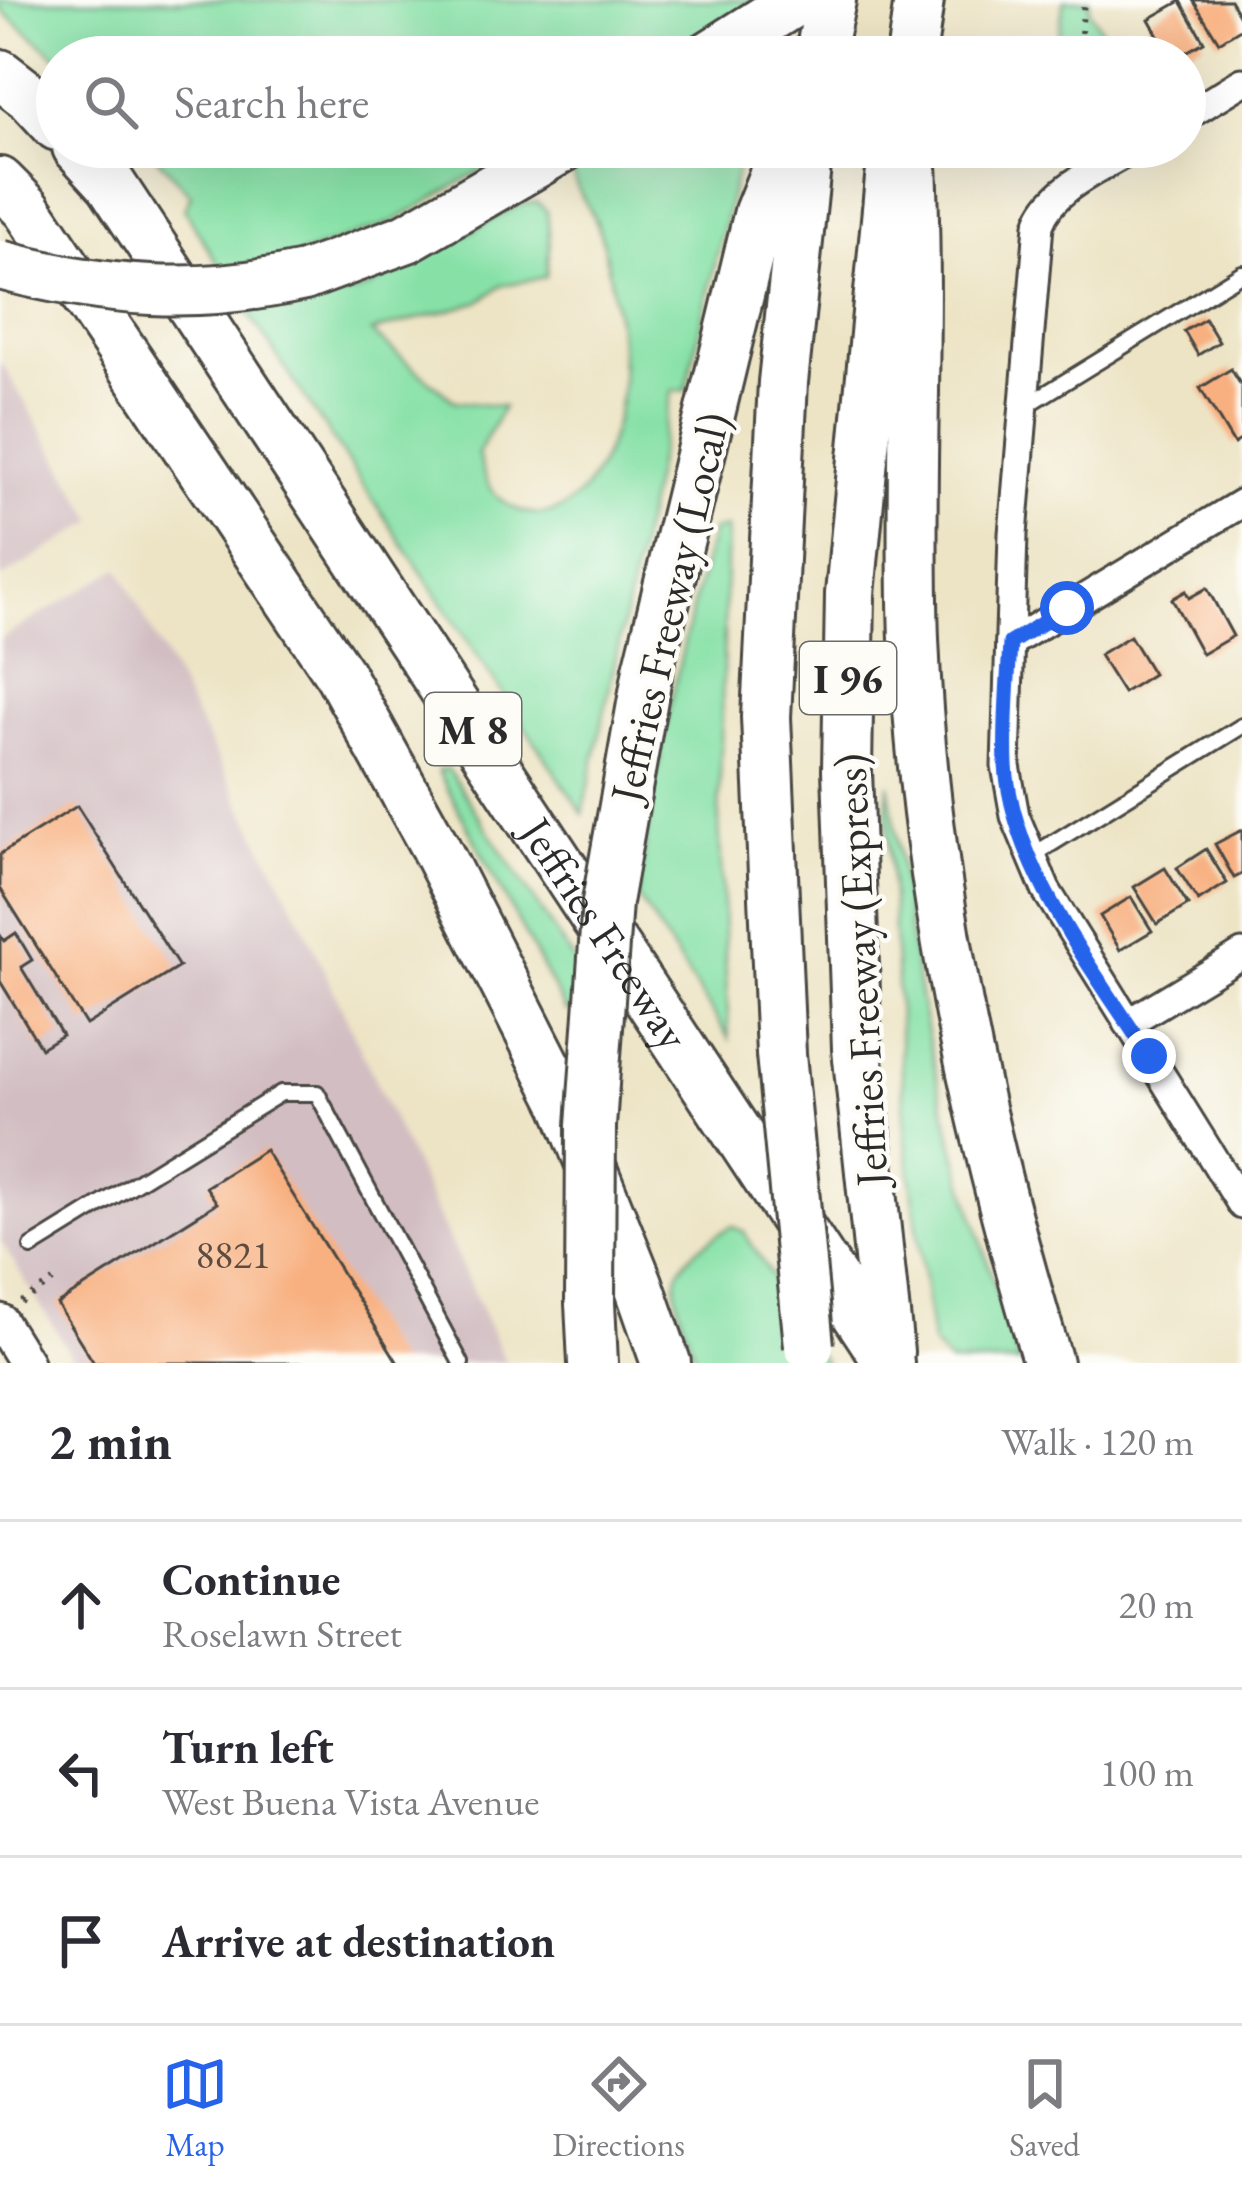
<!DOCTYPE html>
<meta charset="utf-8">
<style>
:root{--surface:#fff;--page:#f7f7f7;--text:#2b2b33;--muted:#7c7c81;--line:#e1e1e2;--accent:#2563eb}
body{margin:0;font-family:"EB Garamond",serif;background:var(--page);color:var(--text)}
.stop{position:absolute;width:36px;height:36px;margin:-27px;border:9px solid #2563eb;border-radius:50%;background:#fff}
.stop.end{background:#2563eb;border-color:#fff;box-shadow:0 3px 12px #0008}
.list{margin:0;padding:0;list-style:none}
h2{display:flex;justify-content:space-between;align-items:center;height:156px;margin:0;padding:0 48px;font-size:51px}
h2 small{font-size:39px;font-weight:400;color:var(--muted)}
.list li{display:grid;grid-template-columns:78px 1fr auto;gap:36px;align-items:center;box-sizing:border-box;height:168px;padding:0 48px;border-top:3px solid var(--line)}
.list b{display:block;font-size:45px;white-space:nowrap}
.list p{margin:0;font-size:39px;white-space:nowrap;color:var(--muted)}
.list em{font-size:39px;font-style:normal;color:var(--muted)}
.icon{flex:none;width:66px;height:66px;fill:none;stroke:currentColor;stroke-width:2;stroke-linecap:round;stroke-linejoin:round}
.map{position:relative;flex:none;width:1242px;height:1363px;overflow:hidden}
.search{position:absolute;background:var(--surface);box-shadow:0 12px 48px #0002;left:36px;right:36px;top:36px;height:132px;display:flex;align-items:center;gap:30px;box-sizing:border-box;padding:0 42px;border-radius:66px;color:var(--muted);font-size:45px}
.sheet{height:660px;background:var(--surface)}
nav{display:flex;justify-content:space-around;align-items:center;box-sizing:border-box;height:168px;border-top:3px solid var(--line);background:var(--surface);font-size:33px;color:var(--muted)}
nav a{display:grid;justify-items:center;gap:6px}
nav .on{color:var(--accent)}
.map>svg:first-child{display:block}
.industrial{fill:#d2bec2}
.green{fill:#87e1a7;stroke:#598669;stroke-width:3}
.building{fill:#f8b080}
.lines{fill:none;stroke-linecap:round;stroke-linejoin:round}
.service-casing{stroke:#484742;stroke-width:20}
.minor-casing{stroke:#484742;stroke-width:33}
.tertiary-casing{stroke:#484742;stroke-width:39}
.motorway-casing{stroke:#484742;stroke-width:54}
.path{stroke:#484742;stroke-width:6;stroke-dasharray:3 9;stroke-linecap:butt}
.service{stroke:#fff;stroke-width:14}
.minor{stroke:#fff;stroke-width:27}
.tertiary{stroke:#fff;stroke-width:33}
.motorway{stroke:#fff;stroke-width:48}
.motorway-bridge-casing{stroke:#484742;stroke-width:54;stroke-linecap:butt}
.motorway-bridge{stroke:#fff;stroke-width:48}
.route{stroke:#2563eb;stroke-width:15}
.labels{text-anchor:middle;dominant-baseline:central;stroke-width:9;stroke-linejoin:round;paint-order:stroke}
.number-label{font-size:39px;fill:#5e4c40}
.shield{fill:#fdfcf7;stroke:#6a6a68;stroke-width:3}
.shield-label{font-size:42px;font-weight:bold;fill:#2b2b2b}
.street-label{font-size:45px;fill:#2b2b2b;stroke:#fdfcf7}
</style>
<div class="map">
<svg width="1242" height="1363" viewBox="0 0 1242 1363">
<rect width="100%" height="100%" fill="#fdfcf7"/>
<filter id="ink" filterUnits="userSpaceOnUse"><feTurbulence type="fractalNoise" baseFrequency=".00833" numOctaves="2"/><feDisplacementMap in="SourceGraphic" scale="24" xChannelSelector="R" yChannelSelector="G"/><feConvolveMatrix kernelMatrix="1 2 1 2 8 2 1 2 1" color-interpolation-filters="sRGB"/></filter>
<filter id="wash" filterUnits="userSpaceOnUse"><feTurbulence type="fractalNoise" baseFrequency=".004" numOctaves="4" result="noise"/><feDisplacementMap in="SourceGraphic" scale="48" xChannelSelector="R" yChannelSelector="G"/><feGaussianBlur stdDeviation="2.7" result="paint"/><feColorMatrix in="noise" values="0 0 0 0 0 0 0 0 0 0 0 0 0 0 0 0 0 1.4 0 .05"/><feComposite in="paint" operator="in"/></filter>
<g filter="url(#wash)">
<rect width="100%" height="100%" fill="#ede4c5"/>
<g class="industrial">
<path d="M 0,360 L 95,521 L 0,579 Z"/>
<path d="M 119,568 L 304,926 L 506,1363 L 76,1363 L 0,1240 L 0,639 Z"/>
</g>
<g class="green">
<path d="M 0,0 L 774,0 L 762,57 L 690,57 L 690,44 L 668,57 L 57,57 L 0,9 Z"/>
<path d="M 1064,0 L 1090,0 L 1089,9 L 1118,57 L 1055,57 Z"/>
<path d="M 147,147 L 520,147 L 395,221 L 300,255 L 318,301 L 366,289 L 521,204 L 537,202 L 547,211 L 550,245 L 546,277 L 503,285 L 478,302 L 371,332 L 454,401 L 503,407 L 478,454 C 484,479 492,501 519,510 C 586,534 618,435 622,385 C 624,355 608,247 595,220 C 587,202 575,190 572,169 L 606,147 L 742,147 L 686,390 L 672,391 L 583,814 L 247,311 L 184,209 L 191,195 Z"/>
<path d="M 727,528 L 719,819 L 729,1038 L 638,897 C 654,772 679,652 713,530 Z"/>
<path d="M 448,769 L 595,993 L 566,1012 L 438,771 Z"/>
<path d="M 889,783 C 902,868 910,953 928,1037 C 951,1148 985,1255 1019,1363 L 950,1363 L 932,1344 L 906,1140 L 887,811 Z"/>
<path d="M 732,1226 L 744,1232 L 825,1363 L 697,1363 C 673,1286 654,1271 732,1226 Z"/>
</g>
<g id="blocks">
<g class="building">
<path d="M 1193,0 L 1230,0 L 1242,20 L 1242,28 L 1219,42 Z"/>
<path d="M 1181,1 L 1204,42 L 1177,57 L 1170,57 L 1149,19 Z"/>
<path d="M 1205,319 L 1219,342 L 1198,355 L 1184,331 Z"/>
<path d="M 1231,369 L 1242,387 L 1242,439 L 1234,444 L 1200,388 Z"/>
<path d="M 1207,588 L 1233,636 L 1202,654 L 1172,599 L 1186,591 L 1189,598 Z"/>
<path d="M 1130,636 L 1153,674 L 1123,693 L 1099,655 Z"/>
<path d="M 77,806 L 179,967 L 86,1025 L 0,888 L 0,854 Z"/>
<path d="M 1242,830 L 1242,874 L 1234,878 L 1215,844 Z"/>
<path d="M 1206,849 L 1227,883 L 1198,901 L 1177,868 Z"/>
<path d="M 1165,868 L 1188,905 L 1157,924 L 1134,887 Z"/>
<path d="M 1131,897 L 1152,931 L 1120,950 L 1100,916 Z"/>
<path d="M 16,933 L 32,960 L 21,967 L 62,1035 L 41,1048 L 0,981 L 0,935 L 4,941 Z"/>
<path d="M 265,1150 L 398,1363 L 94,1363 L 57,1304 L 217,1203 L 206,1187 Z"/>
</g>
</g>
</g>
<g filter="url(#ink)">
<use href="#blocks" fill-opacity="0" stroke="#484742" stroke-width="3"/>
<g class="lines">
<g class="service-casing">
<g id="service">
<path d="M 1024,407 L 1242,273"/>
<path d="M 1030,857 L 1242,726"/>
<path d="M 32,1247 L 281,1093 L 317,1093 L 461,1363"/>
</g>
</g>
<g class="minor-casing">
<g id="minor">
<path d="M 1185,117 L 1242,82"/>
<path d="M 1136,147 C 1104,167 1051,187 1039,225 L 1013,534 L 1006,766 L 1015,816 L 1046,890 L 1242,1205"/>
<path d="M 1010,643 L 1242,503"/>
<path d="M 1128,1023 L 1242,954"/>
</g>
</g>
<g class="tertiary-casing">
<path id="tertiary" d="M 0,1321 L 26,1363"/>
</g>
<g class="motorway-casing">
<g id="motorway">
<path d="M 707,57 L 797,0"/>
<path d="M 819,57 L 831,0"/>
<path d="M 911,57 L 919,0"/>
<path d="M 0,74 L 31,98 L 57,126"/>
<path id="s1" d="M 77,147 L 111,184 L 889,1363"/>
<path d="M 911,147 C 921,311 908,475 914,639 C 924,885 977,1128 1048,1363"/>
<path d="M 0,182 L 27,209 L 340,675 L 435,847 L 566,1104 L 638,1283 L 666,1363"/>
<path d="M 304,276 L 407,238 L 564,147"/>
<path d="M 648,670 L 759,212 L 785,147"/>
<path d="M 781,1054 L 766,717 L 783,382 L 808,147"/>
<path d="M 590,1303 L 593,1363"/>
<path d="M 889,1352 L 857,1049 L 847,770 L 850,594 L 890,178"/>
</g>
</g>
<g class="path">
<path d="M 1079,57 L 1084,0"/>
<path d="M 1050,165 L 1051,147"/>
<path d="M 21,1302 L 53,1281"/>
</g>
<use href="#service" class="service"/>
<use href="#minor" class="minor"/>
<use href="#tertiary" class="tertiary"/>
<use href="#motorway" class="motorway"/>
<g class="motorway-bridge-casing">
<g id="motorway-bridge">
<path d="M 0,265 C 106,293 196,300 304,276"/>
<path d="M 781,1054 L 809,1346"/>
<path d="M 590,1303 L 591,1126 L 607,902 L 648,670"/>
</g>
</g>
<use href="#motorway-bridge" class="motorway-bridge"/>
</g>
</g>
<g class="lines" filter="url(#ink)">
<path class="route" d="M 1067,608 L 1010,643 C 1008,683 1004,725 1006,765 C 1012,867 1095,971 1149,1056"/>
</g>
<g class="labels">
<g class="number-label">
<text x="233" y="1254">8821</text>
</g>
<g class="shield">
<rect x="800" y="642" width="96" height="72" rx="9"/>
<rect x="425" y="693" width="96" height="72" rx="9"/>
</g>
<g class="shield-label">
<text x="848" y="678">I 96</text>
<text x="473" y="729">M 8</text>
</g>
<g class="street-label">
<text transform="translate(669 607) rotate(-77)">Jeffries Freeway (Local)</text>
<text stroke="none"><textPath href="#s1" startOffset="948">Jeffries Freeway</textPath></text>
<text transform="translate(860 970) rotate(-93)">Jeffries Freeway (Express)</text>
</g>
</g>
</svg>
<div class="stop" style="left:1067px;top:608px"></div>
<div class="stop end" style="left:1149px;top:1056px"></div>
<div class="search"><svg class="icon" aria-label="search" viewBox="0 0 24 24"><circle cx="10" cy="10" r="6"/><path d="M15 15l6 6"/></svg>Search here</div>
</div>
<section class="sheet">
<h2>2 min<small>Walk · 120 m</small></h2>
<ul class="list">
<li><svg class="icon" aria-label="ahead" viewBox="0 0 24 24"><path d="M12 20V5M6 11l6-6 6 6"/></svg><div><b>Continue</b><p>Roselawn Street</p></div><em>20 m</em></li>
<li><svg class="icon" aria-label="left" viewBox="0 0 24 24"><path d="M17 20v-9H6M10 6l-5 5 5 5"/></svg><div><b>Turn left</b><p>West Buena Vista Avenue</p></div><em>100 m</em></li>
<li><svg class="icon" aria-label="arrive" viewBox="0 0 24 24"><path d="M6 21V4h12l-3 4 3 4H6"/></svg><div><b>Arrive at destination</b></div></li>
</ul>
</section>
<nav>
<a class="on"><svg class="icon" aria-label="map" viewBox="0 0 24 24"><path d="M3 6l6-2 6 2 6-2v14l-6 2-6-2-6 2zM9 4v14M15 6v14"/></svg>Map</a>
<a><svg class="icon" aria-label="directions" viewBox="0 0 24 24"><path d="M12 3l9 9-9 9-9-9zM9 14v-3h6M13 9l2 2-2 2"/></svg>Directions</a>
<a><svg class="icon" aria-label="saved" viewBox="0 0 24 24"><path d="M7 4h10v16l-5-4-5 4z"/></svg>Saved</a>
</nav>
